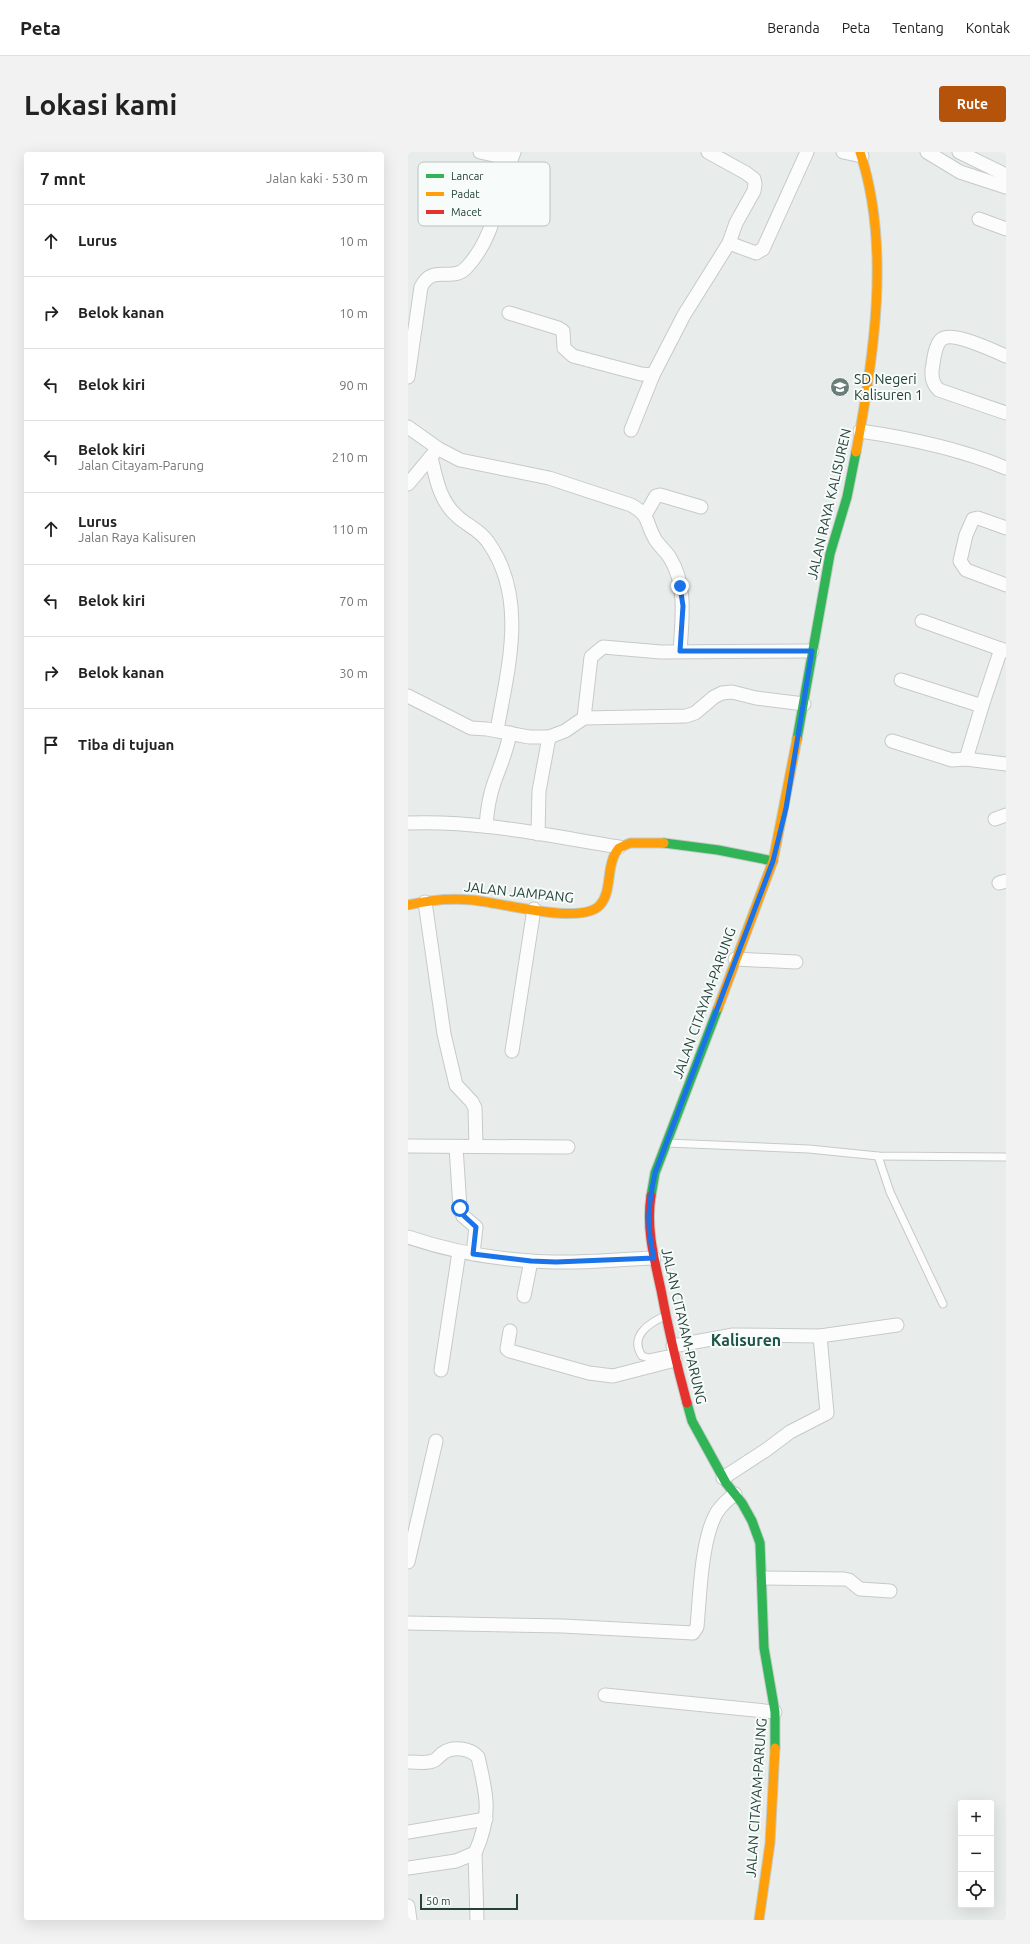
<!DOCTYPE html>
<html lang="id">
<meta charset="utf-8">
<style>
:root{--surface:#fff;--page:#f2f2f2;--text:#222;--muted:#767676;--line:#e0e0e0;--accent:#b45309}
body{margin:0;font-family:Ubuntu,sans-serif;background:var(--page);color:var(--text)}
.controls{position:absolute;right:12px;bottom:12px;display:grid;overflow:hidden;border-radius:4px;box-shadow:0 4px 16px #0002}
.controls button{width:36px;height:36px;display:grid;place-items:center;padding:0;border:0;border-bottom:1px solid var(--line);background:var(--surface);color:var(--text);font:20px sans-serif}
.scale{position:absolute;left:12px;bottom:10px;width:98px;box-sizing:border-box;padding-left:4px;border:2px solid #24423a;border-top:0;font-size:11px;line-height:14px;white-space:nowrap;color:#24423a;-webkit-text-stroke:3px #f7fbf9;paint-order:stroke}
.stop{position:absolute;width:12px;height:12px;margin:-9px;border:3px solid #1a73e8;border-radius:50%;background:#fff}
.stop.end{background:#1a73e8;border-color:#fff;box-shadow:0 1px 4px #0008}
.list{margin:0;padding:0;list-style:none}
h2{display:flex;justify-content:space-between;align-items:center;height:52px;margin:0;padding:0 16px;font-size:17px}
h2 small{font-size:13px;font-weight:400;color:var(--muted)}
.list li{display:grid;grid-template-columns:26px 1fr auto;gap:12px;align-items:center;box-sizing:border-box;height:72px;padding:0 16px;border-top:1px solid var(--line)}
.list b{display:block;font-size:15px;white-space:nowrap}
.list p{margin:0;font-size:13px;white-space:nowrap;color:var(--muted)}
.list em{font-size:13px;font-style:normal;color:var(--muted)}
.icon{flex:none;width:22px;height:22px;fill:none;stroke:currentColor;stroke-width:2;stroke-linecap:round;stroke-linejoin:round}
.map{position:relative;flex:none;width:598px;height:1768px;overflow:hidden;border-radius:4px}
header{display:flex;align-items:center;gap:24px;box-sizing:border-box;height:56px;padding:0 20px;background:var(--surface);border-bottom:1px solid var(--line)}
header strong{font-size:19px}
nav{display:flex;gap:22px;margin-inline-start:auto;font-size:14px}
.intro{display:flex;align-items:center;justify-content:space-between;box-sizing:border-box;height:96px;padding:0 24px}
h1{margin:0;font-size:28px}
.button{padding:10px 18px;border-radius:4px;background:var(--accent);color:#fff;font-size:14px;font-weight:700}
main{display:flex;gap:24px;padding:0 24px}
aside{flex:1;background:var(--surface);border-radius:4px;box-shadow:0 4px 16px #0002}
.map>svg:first-child{display:block}
.lines{fill:none;stroke-linecap:round;stroke-linejoin:round}
.lane-casing{stroke:#c5cac8;stroke-width:9}
.street-casing{stroke:#c5cac8;stroke-width:15}
.fast-casing{stroke:#c3cbc8;stroke-width:11}
.slow-casing{stroke:#c3cbc8;stroke-width:11}
.jam-casing{stroke:#c3cbc8;stroke-width:11}
.lane{stroke:#fcfcfc;stroke-width:7}
.street{stroke:#fcfcfc;stroke-width:13}
.fast{stroke:#30b455;stroke-width:9}
.slow{stroke:#ff9f0a;stroke-width:9}
.jam{stroke:#e5322d;stroke-width:9}
.route{stroke:#1a73e8;stroke-width:5}
.labels{text-anchor:middle;dominant-baseline:central;stroke-width:4;stroke-linejoin:round;paint-order:stroke}
.poi-label{font-size:14px;fill:#24423a;stroke:#f7fbf9;text-anchor:start}
.street-label{font-size:14px;fill:#24423a;stroke:#f7fbf9}
.quarter-label{font-size:16px;font-weight:bold;fill:#1f5548;stroke:#f7fbf9}
.key{fill:#f7fbf9;stroke:#b8c4c0;stroke-width:1}
.key-label{font-size:11px;fill:#24423a}
</style>
<header>
<strong>Peta</strong>
<nav><a>Beranda</a><a>Peta</a><a>Tentang</a><a>Kontak</a></nav>
</header>
<div class="intro"><h1>Lokasi kami</h1><a class="button">Rute</a></div>
<main>
<aside>
<h2>7 mnt<small>Jalan kaki · 530 m</small></h2>
<ul class="list">
<li><svg class="icon" aria-label="ahead" viewBox="0 0 24 24"><path d="M12 20V5M6 11l6-6 6 6"/></svg><div><b>Lurus</b></div><em>10 m</em></li>
<li><svg class="icon" aria-label="right" viewBox="0 0 24 24"><path d="M7 20v-9h11M14 6l5 5-5 5"/></svg><div><b>Belok kanan</b></div><em>10 m</em></li>
<li><svg class="icon" aria-label="left" viewBox="0 0 24 24"><path d="M17 20v-9H6M10 6l-5 5 5 5"/></svg><div><b>Belok kiri</b></div><em>90 m</em></li>
<li><svg class="icon" aria-label="left" viewBox="0 0 24 24"><path d="M17 20v-9H6M10 6l-5 5 5 5"/></svg><div><b>Belok kiri</b><p>Jalan Citayam-Parung</p></div><em>210 m</em></li>
<li><svg class="icon" aria-label="ahead" viewBox="0 0 24 24"><path d="M12 20V5M6 11l6-6 6 6"/></svg><div><b>Lurus</b><p>Jalan Raya Kalisuren</p></div><em>110 m</em></li>
<li><svg class="icon" aria-label="left" viewBox="0 0 24 24"><path d="M17 20v-9H6M10 6l-5 5 5 5"/></svg><div><b>Belok kiri</b></div><em>70 m</em></li>
<li><svg class="icon" aria-label="right" viewBox="0 0 24 24"><path d="M7 20v-9h11M14 6l5 5-5 5"/></svg><div><b>Belok kanan</b></div><em>30 m</em></li>
<li><svg class="icon" aria-label="arrive" viewBox="0 0 24 24"><path d="M6 21V4h12l-3 4 3 4H6"/></svg><div><b>Tiba di tujuan</b></div></li>
</ul>
</aside>
<div class="map">
<svg width="598" height="1768" viewBox="0 0 598 1768">
<rect width="100%" height="100%" fill="#e8edeb"/>
<g class="lines">
<g class="lane-casing">
<g id="lane">
<path d="M 259,991 L 401,997 L 470,1004 L 598,1005"/>
<path d="M 470,1004 L 482,1040 L 535,1152"/>
<path d="M 257,1164 C 241,1171 221,1184 234,1204 L 241,1206 L 265,1201"/>
</g>
</g>
<g class="street-casing">
<g id="street">
<path d="M 72,0 L 103,7"/>
<path d="M 300,0 L 338,21 L 346,27 L 347,32 L 346,39 L 328,71 L 321,91"/>
<path d="M 435,0 L 454,4"/>
<path d="M 519,0 L 552,20 L 598,35"/>
<path d="M 551,0 L 598,23"/>
<path d="M 571,67 L 598,77"/>
<path d="M 101,161 L 150,176 L 155,179 L 156,196 L 165,204 L 233,222 L 245,223 L 276,163 L 321,91 L 348,101 L 355,97 L 399,0"/>
<path d="M 598,204 C 586,199 545,179 534,187 C 528,191 526,205 525,212 C 523,221 523,231 531,238 L 598,261"/>
<path d="M 0,225 L 13,135 C 25,111 44,131 58,116 C 88,85 91,38 106,0"/>
<path d="M 0,275 L 31,297 L 52,308 L 141,326 L 223,353 C 243,364 237,370 247,387 C 251,394 258,399 262,406 C 279,433 274,468 272,499"/>
<path d="M 223,278 L 245,223"/>
<path d="M 452,279 C 501,286 552,297 598,316"/>
<path d="M 23,305 C 28,327 32,350 50,365 C 60,374 72,378 80,390 C 120,446 100,516 89,578"/>
<path d="M 0,332 L 26,301"/>
<path d="M 237,363 L 248,344 L 252,343 L 293,355"/>
<path d="M 598,376 L 570,366 L 565,367 L 558,383 L 552,409 L 558,418 L 598,433"/>
<path d="M 514,469 L 598,499"/>
<path d="M 493,528 L 574,554"/>
<path d="M 0,544 L 63,576 L 79,577 L 121,585 L 141,585 L 157,579 L 176,566 L 278,564 L 287,561 L 306,545 L 314,541 L 324,540 L 348,546 L 396,552"/>
<path d="M 176,566 L 183,505 L 195,495 L 253,500 L 404,499"/>
<path d="M 484,589 L 544,608 L 558,607 L 598,612"/>
<path d="M 558,607 L 574,554 L 593,497"/>
<path d="M 587,667 L 598,663"/>
<path d="M 0,671 C 71,668 142,684 211,695"/>
<path d="M 78,674 C 79,660 81,645 86,631 C 92,614 99,599 102,581"/>
<path d="M 130,682 L 131,639 L 141,585"/>
<path d="M 591,731 L 598,729"/>
<path d="M 17,750 L 36,882 L 48,933 L 64,950 L 67,956 L 68,994"/>
<path d="M 327,807 L 388,810"/>
<path d="M 104,899 L 126,757"/>
<path d="M 0,994 L 160,995"/>
<path d="M 48,995 L 52,1056 L 55,1064 L 68,1075 L 65,1102"/>
<path d="M 0,1085 C 47,1101 96,1109 146,1110 C 179,1111 213,1107 246,1106"/>
<path d="M 116,1144 L 123,1109"/>
<path d="M 102,1179 L 99,1197 L 102,1199 L 181,1221 L 205,1224 L 267,1208"/>
<path d="M 265,1194 L 325,1183 L 412,1184 L 489,1173"/>
<path d="M 33,1218 L 51,1100"/>
<path d="M 315,1326 L 358,1298 L 382,1280 L 419,1261 L 412,1184"/>
<path d="M 0,1410 L 28,1289"/>
<path d="M 355,1426 L 436,1427 L 441,1428 L 452,1437 L 482,1439"/>
<path d="M 0,1471 L 155,1474 L 285,1481 L 289,1475 C 292,1443 293,1387 309,1360 C 314,1353 320,1347 327,1342"/>
<path d="M 197,1543 L 367,1560"/>
<path d="M 0,1680 L 78,1667"/>
<path d="M 67,1701 L 69,1768"/>
<path d="M 0,1716 L 48,1709 L 67,1701 C 84,1663 79,1644 70,1605 C 62,1596 45,1594 35,1601 C 32,1603 30,1606 27,1608 C 20,1612 10,1610 2,1610"/>
<path d="M 0,1754 L 2,1768"/>
</g>
</g>
<g class="fast-casing">
<g id="fast">
<path d="M 389,587 L 422,402 L 439,345 L 448,300"/>
<path d="M 256,691 L 310,698 L 365,709"/>
<path d="M 243,1044 L 247,1021 L 310,856"/>
<path d="M 279,1251 L 284,1269 L 318,1331 L 334,1351 L 344,1369 L 352,1391 L 356,1496 L 367,1560 L 367,1596"/>
</g>
</g>
<g class="slow-casing">
<g id="slow">
<path d="M 448,300 C 466,206 483,93 452,0"/>
<path d="M 0,753 C 21,748 42,746 64,748 C 91,750 174,774 192,753 C 205,739 197,712 211,696 L 222,691 L 256,691"/>
<path d="M 310,856 L 365,709 L 389,587"/>
<path d="M 351,1768 L 362,1691 L 367,1596"/>
</g>
</g>
<g class="jam-casing">
<path id="jam" d="M 243,1044 C 238,1076 246,1106 253,1138 C 260,1176 269,1214 279,1251"/>
</g>
<use href="#lane" class="lane"/>
<use href="#street" class="street"/>
<use href="#fast" class="fast"/>
<use href="#slow" class="slow"/>
<use href="#jam" class="jam"/>
</g>
<g class="lines">
<path class="route" d="M 52,1056 L 56,1064 L 68,1075 L 65,1102 L 123,1109 L 148,1110 L 246,1106 C 238,1073 240,1054 247,1021 L 365,709 L 378,656 L 404,499 L 272,499 L 275,454 L 272,434"/>
</g>
<defs>
<g id="school-disc" transform="scale(1)"><circle r="9.5" fill="#697e78" stroke="#f7fbf9"/><path d="M0-5L7-2L0 1L-7-2ZM-4 1L0 2.5L4 1V4Q0 6-4 4Z" fill="#fff"/></g>
</defs>
<g fill-rule="evenodd">
<use href="#school-disc" x="432" y="235"/>
</g>
<g class="labels">
<g class="poi-label">
<text x="446" y="227">SD Negeri<tspan x="446" dy="16">Kalisuren 1</tspan></text>
</g>
<g class="street-label">
<text transform="translate(421 352) rotate(-77)">JALAN RAYA KALISUREN</text>
<text transform="translate(111 740) rotate(6)">JALAN JAMPANG</text>
<text transform="translate(296 851) rotate(-70)">JALAN CITAYAM-PARUNG</text>
<text transform="translate(276 1174) rotate(77)">JALAN CITAYAM-PARUNG</text>
<text transform="translate(348 1646) rotate(-86)">JALAN CITAYAM-PARUNG</text>
</g>
<g class="quarter-label">
<text x="338" y="1188">Kalisuren</text>
</g>
</g>
<rect x="10" y="10" width="132" height="64" rx="6" class="key"/>
<rect x="18" y="22" width="18" height="4" fill="#30b455"/>
<rect x="18" y="40" width="18" height="4" fill="#ff9f0a"/>
<rect x="18" y="58" width="18" height="4" fill="#e5322d"/>
<g class="key-label">
<text x="43" y="28">Lancar</text>
<text x="43" y="46">Padat</text>
<text x="43" y="64">Macet</text>
</g>
</svg>
<div class="controls">
<button>+</button>
<button>−</button>
<button><svg class="icon" aria-label="locate" viewBox="0 0 24 24"><circle cx="12" cy="12" r="6"/><path d="M12 2v4M12 18v4M2 12h4M18 12h4"/></svg></button>
</div>
<div class="scale">50 m</div>
<div class="stop" style="left:52px;top:1056px"></div>
<div class="stop end" style="left:272px;top:434px"></div>
</div>
</main>
